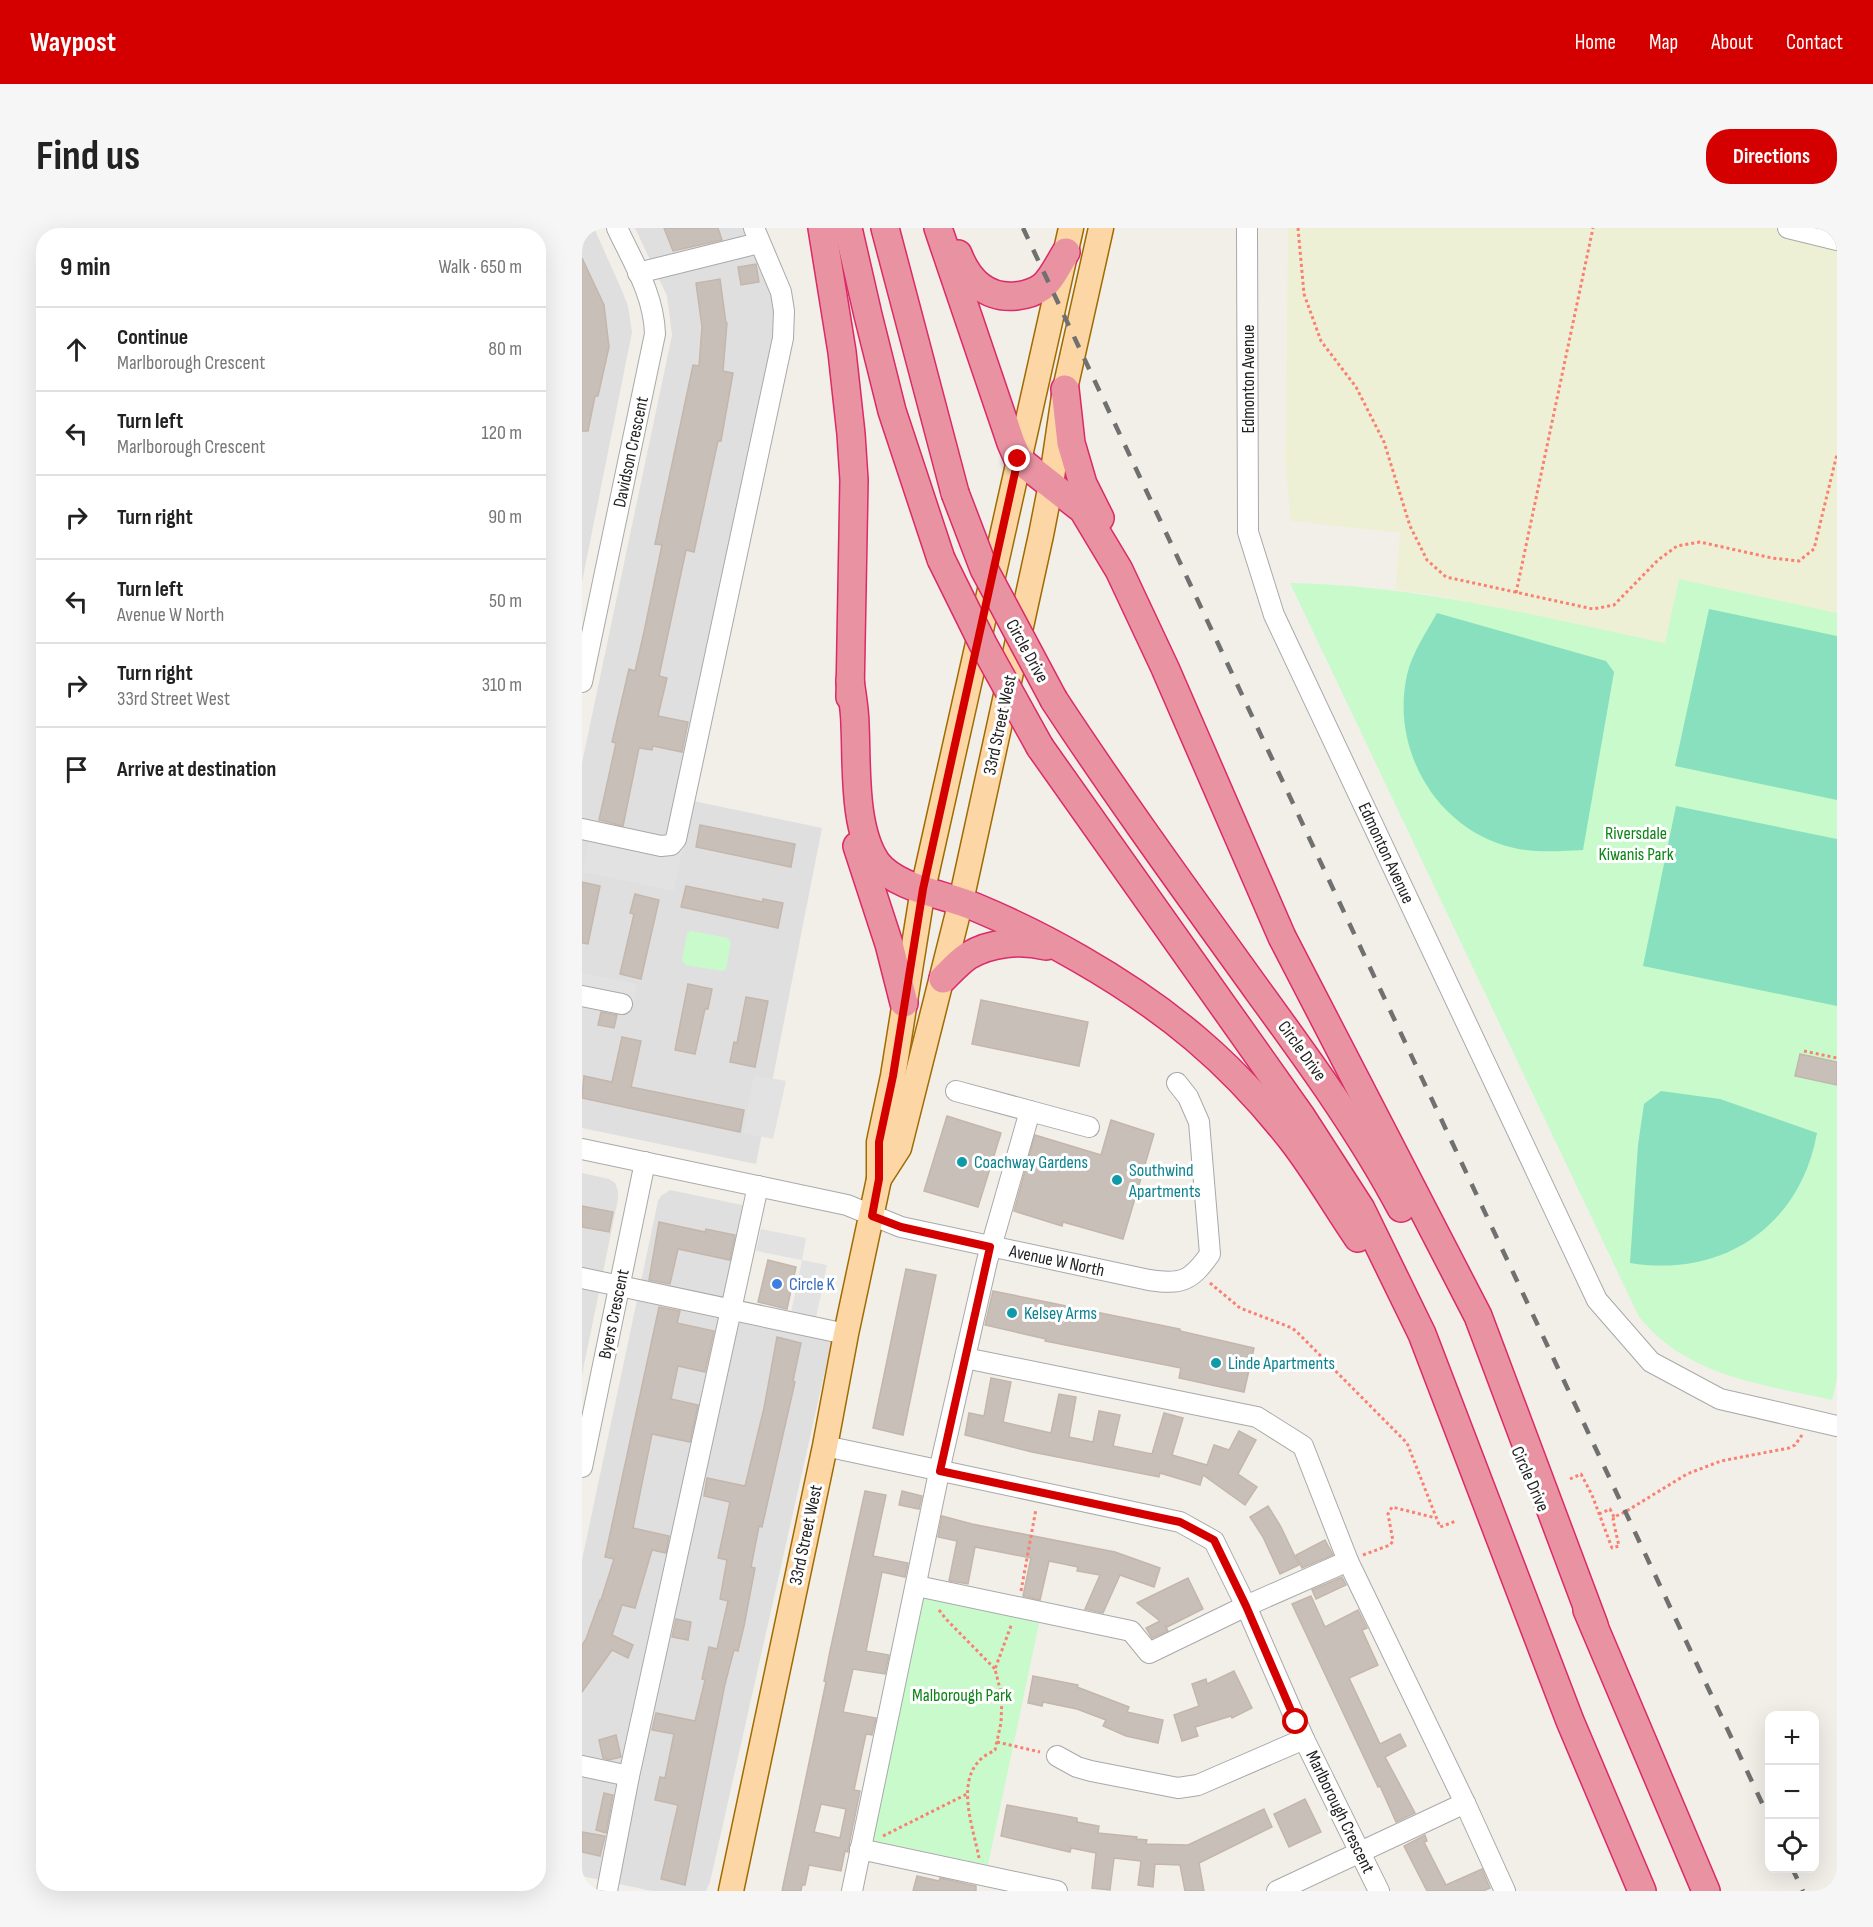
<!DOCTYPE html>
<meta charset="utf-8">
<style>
:root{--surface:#fff;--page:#f6f6f6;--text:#222;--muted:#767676;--line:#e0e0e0;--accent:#d40000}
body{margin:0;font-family:"Sofia Sans Condensed",sans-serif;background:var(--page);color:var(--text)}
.controls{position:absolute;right:18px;bottom:18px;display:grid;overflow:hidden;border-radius:12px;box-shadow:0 6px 24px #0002}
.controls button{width:54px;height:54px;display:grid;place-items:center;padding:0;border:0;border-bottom:2px solid var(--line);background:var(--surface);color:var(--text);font:30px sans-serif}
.stop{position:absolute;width:18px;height:18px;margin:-14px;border:4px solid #d40000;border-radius:50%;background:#fff}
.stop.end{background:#d40000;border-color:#fff;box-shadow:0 2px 6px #0008}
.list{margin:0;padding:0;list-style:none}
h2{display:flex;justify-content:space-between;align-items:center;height:78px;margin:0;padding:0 24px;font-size:26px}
h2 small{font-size:20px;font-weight:400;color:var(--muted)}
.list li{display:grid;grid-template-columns:39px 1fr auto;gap:18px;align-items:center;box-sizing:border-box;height:84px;padding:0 24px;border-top:2px solid var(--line)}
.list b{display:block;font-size:22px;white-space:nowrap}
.list p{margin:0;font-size:20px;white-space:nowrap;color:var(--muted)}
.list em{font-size:20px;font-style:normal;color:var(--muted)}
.icon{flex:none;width:33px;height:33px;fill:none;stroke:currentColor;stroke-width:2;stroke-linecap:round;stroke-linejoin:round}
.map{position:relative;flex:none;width:1255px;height:1663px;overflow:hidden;border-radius:24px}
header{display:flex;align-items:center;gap:36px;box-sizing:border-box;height:84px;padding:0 30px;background:var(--accent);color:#fff}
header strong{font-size:28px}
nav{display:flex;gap:33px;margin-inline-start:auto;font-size:21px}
.intro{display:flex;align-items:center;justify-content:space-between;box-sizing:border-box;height:144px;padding:0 36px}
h1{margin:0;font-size:42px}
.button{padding:15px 27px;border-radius:24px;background:var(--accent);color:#fff;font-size:21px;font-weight:700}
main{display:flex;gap:36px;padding:0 36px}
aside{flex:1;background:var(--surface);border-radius:24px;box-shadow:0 6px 24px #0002}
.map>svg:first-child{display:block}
.residential{fill:#e0dfdf}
.farmland{fill:#eef0d5}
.park{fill:#c8facc}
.pitch{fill:#88e0be}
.parking{fill:#e2e2e2}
.building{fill:#c7bfb8;stroke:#c4b6ab;stroke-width:1.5;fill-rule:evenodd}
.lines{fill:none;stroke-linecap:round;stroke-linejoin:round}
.minor-casing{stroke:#a9a9a9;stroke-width:22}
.major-casing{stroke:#a06b00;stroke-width:27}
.highway-casing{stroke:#dc2a67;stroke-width:30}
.path{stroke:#fa8072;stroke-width:3;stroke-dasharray:3 3;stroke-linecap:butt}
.minor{stroke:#fff;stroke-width:20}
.major{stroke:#fcd6a4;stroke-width:24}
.highway{stroke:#e892a2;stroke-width:27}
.rail{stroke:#707070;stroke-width:4.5;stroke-dasharray:12 12;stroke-linecap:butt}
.highway-bridge-casing{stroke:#dc2a67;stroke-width:30;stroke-linecap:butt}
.highway-bridge{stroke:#e892a2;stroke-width:27}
.route{stroke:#d40000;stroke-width:8}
.culture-dot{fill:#0f9aa8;stroke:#fff;stroke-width:2}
.shop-dot{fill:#3f7fe0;stroke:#fff;stroke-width:2}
.labels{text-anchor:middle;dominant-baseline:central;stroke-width:6;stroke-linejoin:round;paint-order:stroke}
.street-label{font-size:18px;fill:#222;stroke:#fff}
.park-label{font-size:18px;fill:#0c8416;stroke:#fff}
.culture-label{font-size:18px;fill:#0d838f;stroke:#fff;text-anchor:start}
.shop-label{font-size:18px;fill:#366cbe;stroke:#fff;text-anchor:start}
</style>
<header>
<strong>Waypost</strong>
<nav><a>Home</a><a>Map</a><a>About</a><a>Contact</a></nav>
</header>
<div class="intro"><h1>Find us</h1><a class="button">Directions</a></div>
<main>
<aside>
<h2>9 min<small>Walk · 650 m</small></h2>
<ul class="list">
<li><svg class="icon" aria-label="ahead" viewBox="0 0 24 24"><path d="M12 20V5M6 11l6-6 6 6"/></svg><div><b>Continue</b><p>Marlborough Crescent</p></div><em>80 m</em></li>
<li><svg class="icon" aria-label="left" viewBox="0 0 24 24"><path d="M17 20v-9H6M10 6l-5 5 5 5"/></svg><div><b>Turn left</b><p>Marlborough Crescent</p></div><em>120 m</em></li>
<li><svg class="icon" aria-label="right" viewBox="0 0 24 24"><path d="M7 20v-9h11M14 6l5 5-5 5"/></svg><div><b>Turn right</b></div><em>90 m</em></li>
<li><svg class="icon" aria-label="left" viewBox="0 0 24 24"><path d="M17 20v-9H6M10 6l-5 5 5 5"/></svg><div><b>Turn left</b><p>Avenue W North</p></div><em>50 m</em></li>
<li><svg class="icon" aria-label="right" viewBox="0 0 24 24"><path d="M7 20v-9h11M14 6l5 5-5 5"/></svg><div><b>Turn right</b><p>33rd Street West</p></div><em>310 m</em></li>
<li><svg class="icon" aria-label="arrive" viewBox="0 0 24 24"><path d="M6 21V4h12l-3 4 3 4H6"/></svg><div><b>Arrive at destination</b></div></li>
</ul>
</aside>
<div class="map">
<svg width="1255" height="1663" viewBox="0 0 1255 1663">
<rect width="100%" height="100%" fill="#f2efe9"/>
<g class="residential">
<path d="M 0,0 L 12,0 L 41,65 L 46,78 L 50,104 L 0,354 Z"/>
<path d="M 53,0 L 168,0 L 199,81 L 97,570 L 240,600 L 174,936 L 0,900 L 0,535 L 90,107 L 85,68 Z"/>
<path d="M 0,945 L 27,951 L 33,955 L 36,963 L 36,971 L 0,1147 Z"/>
<path d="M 88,962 L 179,981 L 157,1088 L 251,1107 L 128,1654 L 124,1663 L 70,1663 L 0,1648 L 0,1332 L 76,973 L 79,968 Z"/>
</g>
<path class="farmland" d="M 706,0 L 1255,0 L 1255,385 L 1097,351 L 1083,415 L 848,366 L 813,362 L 818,305 L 709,293 L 703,237 Z"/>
<g class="park">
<path d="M 1097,351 L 1255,385 L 1255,1150 L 1250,1172 C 1180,1156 1106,1149 1057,1089 L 708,355 C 835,357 959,389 1083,415 Z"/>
<path d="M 110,703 L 146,710 L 149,715 L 144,741 L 140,743 L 103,737 L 100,732 L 105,705 Z"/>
<path d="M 341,1361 L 459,1386 L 406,1637 L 289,1612 Z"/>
</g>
<g class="pitch">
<path d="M 1127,381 L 1255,408 L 1255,572 L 1093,538 Z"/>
<path d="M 855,385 L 1024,433 L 1032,444 L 1001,622 C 978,623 955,625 932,620 C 856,603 808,523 825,447 C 830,425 844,405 855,385 Z"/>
<path d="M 1094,578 L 1255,611 L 1255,778 L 1061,738 Z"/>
<path d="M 1079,863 L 1138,871 L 1235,905 C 1218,999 1140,1050 1048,1035 L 1056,917 L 1062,876 Z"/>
</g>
<g class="parking">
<path d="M 10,599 L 101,619 L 92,663 L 1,644 Z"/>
<path d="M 0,745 L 55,756 L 49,783 L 0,773 Z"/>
<path d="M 172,847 L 204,853 L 191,911 L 161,905 Z"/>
<path d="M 179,1001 L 224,1010 L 220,1032 L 245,1037 L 234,1090 L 209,1085 L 220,1032 L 174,1023 Z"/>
</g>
<g class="building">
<path d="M 82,0 L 136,0 L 140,12 L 91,23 Z"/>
<path d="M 0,30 L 22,77 L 27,119 L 16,168 L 13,168 L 6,203 L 0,203 Z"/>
<path d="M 174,36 L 177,54 L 159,57 L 156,39 Z"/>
<path d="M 138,51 L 144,95 L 145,95 L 141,143 L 151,145 L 139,213 L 136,213 L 112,324 L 104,322 L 77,448 L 85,450 L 76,488 L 106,494 L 100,524 L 71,518 L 70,522 L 57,520 L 41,598 L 17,592 L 34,515 L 30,514 L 47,441 L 53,443 L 62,404 L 80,317 L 73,316 L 111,137 L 117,138 L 120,99 L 114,55 Z"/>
<path d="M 118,597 L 213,616 L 209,639 L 114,619 Z"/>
<path d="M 0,654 L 18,658 L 6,716 L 0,715 Z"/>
<path d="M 104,658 L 181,674 L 181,671 L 201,675 L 196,700 L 99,679 Z"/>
<path d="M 53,666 L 77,672 L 59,751 L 38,746 L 52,686 L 48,685 Z"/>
<path d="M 106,756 L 130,761 L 126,781 L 123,781 L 113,826 L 93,822 Z"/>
<path d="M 164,769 L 186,773 L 173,839 L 148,834 L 152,814 L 155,815 Z"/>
<path d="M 399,772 L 506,794 L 497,838 L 390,816 Z"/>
<path d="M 19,784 L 35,787 L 32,800 L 16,797 Z"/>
<path d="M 40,809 L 59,813 L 49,859 L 162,882 L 158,904 L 0,870 L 2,848 L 30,854 Z"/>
<path d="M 1218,826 L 1255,834 L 1255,857 L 1213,848 Z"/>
<path d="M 365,888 L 419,905 L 396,979 L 342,963 Z"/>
<path d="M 529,892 L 572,906 L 541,1011 L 481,994 L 480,998 L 432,983 L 453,907 L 519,927 Z"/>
<path d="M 0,978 L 31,984 L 27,1004 L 0,999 Z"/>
<path d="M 77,994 L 123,1004 L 124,1001 L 153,1007 L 148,1032 L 96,1021 L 88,1056 L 67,1052 Z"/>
<path d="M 186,1032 L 214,1039 L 205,1081 L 176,1074 Z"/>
<path d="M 324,1041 L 354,1047 L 321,1207 L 291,1200 Z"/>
<path d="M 411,1063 L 598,1101 L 598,1103 L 672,1120 L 662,1164 L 597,1150 L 599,1140 L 463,1113 L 464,1111 L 403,1097 Z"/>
<path d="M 77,1079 L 98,1083 L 95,1095 L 132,1103 L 123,1144 L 96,1138 L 89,1171 L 116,1177 L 108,1214 L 70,1206 L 51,1300 L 87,1308 L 84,1325 L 70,1322 L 53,1380 L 40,1377 L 30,1407 L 51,1417 L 46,1430 L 30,1422 L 0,1464 L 0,1417 L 4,1411 L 18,1372 L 19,1372 L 32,1331 L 23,1329 Z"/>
<path d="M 195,1109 L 219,1115 L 211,1153 L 213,1154 L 180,1299 L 177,1298 L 169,1339 L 173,1340 L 162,1398 L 156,1423 L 152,1422 L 143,1456 L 103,1657 L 79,1651 L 96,1577 L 73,1572 L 78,1549 L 83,1550 L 92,1506 L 70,1502 L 74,1485 L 113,1493 L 123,1452 L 120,1451 L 127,1419 L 135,1421 L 146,1373 L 138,1371 L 145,1332 L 136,1330 L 148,1274 L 122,1268 L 125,1250 L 163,1258 L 182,1180 Z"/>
<path d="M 409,1150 L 429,1154 L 421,1194 L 469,1205 L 477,1166 L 494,1169 L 487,1209 L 511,1214 L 517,1183 L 538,1187 L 531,1218 L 570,1226 L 582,1185 L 601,1190 L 590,1227 L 625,1237 L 632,1217 L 647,1222 L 657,1203 L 674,1212 L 656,1246 L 675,1259 L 663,1277 L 621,1247 L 618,1257 L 578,1245 L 577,1249 L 450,1224 L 383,1207 L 387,1185 L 402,1188 Z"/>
<path d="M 283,1263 L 304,1267 L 291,1328 L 326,1335 L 323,1349 L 300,1344 L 284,1423 L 307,1427 L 303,1446 L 271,1441 L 261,1484 L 294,1490 L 290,1507 L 284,1506 L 272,1562 L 278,1563 L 266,1622 L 266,1624 L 263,1623 L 259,1643 L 227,1637 L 223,1657 L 220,1657 L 219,1663 L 200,1663 L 244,1454 L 242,1453 L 248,1423 ZM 239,1576 L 264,1581 L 258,1610 L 232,1604 Z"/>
<path d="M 320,1263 L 340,1268 L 337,1281 L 317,1277 Z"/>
<path d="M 686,1278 L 699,1299 L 717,1337 L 698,1346 L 681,1309 L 668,1289 Z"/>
<path d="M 360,1288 L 390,1296 L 533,1324 L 578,1340 L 572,1359 L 538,1347 L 521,1385 L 503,1381 L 518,1347 L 495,1343 L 496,1339 L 467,1333 L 458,1372 L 441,1368 L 449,1330 L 393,1319 L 386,1356 L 367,1353 L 375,1313 L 356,1309 Z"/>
<path d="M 743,1312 L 751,1327 L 720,1340 L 714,1327 Z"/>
<path d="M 760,1349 L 764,1357 L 734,1371 L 730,1362 Z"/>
<path d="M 606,1350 L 621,1381 L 585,1399 L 583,1397 L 586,1403 L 570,1410 L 564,1400 L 578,1393 L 555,1375 Z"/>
<path d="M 729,1368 L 743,1399 L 776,1382 L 785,1400 L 780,1402 L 796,1437 L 767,1450 L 798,1516 L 818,1506 L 824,1518 L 803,1529 L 833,1585 L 814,1594 L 798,1558 L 796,1559 L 710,1376 Z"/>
<path d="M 94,1391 L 109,1394 L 106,1412 L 90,1409 Z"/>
<path d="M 652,1443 L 670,1480 L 650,1490 L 649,1488 L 613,1499 L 616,1508 L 600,1513 L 592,1487 L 617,1478 L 610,1456 L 624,1451 L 625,1456 Z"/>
<path d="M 451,1448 L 496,1457 L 495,1459 L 547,1479 L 545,1484 L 581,1492 L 576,1515 L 544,1508 L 521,1498 L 524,1492 L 495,1481 L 461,1474 L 460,1478 L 446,1475 Z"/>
<path d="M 34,1507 L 39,1529 L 27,1532 L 21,1530 L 17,1512 Z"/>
<path d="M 22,1565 L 31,1567 L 24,1605 L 14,1602 Z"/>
<path d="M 723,1571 L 739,1604 L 707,1619 L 692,1586 Z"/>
<path d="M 425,1577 L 495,1590 L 495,1594 L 517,1598 L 516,1605 L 555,1609 L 554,1611 L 565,1612 L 564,1616 L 606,1617 L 682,1581 L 690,1599 L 617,1635 L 622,1663 L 603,1663 L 598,1637 L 573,1636 L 571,1659 L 556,1657 L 559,1633 L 532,1630 L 528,1662 L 510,1660 L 514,1625 L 489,1620 L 488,1624 L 419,1608 Z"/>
<path d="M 0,1604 L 23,1608 L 18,1628 L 0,1624 Z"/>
<path d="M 843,1607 L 845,1613 L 842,1614 L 864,1657 L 900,1641 L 908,1660 L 901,1663 L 845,1663 L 822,1618 Z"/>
<path d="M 335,1648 L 357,1653 L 358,1650 L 394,1658 L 394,1663 L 331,1663 Z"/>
</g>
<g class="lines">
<g class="minor-casing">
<g id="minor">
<path d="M 665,0 L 666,304 L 692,387 L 1015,1072 L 1069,1134 L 1138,1171 L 1255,1198"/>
<path d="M 1206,0 L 1255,12"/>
<path d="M 56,45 L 177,15"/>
<path d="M 0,454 L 73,106 C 72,67 51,34 35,0"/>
<path d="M 0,601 L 79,618 L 89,617 L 94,611 L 201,110 L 202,83 L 199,64 L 172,0"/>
<path d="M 0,768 L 40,776"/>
<path d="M 448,883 L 507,899"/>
<path d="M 0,921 L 265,977 L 319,999 L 567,1052 C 600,1057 609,1053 628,1026 L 617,894 L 606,869 L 595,855"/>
<path d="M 0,1050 L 264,1106"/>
<path d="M 383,1130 L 675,1189 L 721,1218 L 766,1333 L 883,1575 L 923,1663"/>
<path d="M 243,1218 L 598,1294 L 632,1313 L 664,1378 L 722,1511 L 797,1663"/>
<path d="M 0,1239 L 63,934"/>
<path d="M 335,1358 L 549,1403 L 567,1425 L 664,1378 L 766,1333"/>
<path d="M 475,1528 L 495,1539 L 509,1543 L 596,1560 L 616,1557 L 722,1511"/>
<path d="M 0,1538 L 47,1548"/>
<path d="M 278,1621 L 475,1663"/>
<path d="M 25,1663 L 47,1548 L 176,958"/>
<path d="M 270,1663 L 360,1230 L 405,1033 L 448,883 L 374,863"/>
<path d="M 695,1663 L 883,1575"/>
</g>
</g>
<g class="major-casing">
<g id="major">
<path d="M 297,951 L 317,920 L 379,673 L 459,307 L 469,256 L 483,161 L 519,0"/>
<path d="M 149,1663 L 243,1218 L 264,1106 L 297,951 L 297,914 L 311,848 L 341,661 L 489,0"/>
</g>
</g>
<g class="highway-casing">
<g id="highway">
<path d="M 240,0 L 260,124 L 269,206 L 272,252 L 268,469"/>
<path d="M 266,0 L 286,87 L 310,183 L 359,331"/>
<path d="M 303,0 L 373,265"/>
<path d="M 356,0 L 429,215 L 436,231 L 501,282 L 537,342 L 583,440 L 700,709 L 896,1088 L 1012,1397"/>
<path d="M 376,26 C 386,52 404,71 434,68 C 443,67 453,64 460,59 C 470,51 477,35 484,24"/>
<path d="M 483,161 L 489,215 L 501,256 L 518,290"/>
<path d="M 268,452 C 270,467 273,482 273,497 C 275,537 271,601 295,635 C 315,661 363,666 393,679 C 429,694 464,711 498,731 C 585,781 648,833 710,912 C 734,943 754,978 776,1010"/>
<path d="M 472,472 C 537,571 607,667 676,763 C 727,833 778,903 819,980"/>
<path d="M 458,519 L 719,888 L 779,981 L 840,1106 L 988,1493 L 1060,1663"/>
<path d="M 275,618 L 307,716 L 322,775"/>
<path d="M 361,751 C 369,743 377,734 386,728 C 409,714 439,712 464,718"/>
<path d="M 1005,1382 L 1124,1663"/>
</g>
</g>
<g class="path">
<path d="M 716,0 L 722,66 L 739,113 L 774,159 L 802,214 L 828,298 L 845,332 L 864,349 L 1011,381 L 1032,377 L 1076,332 L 1095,318 L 1118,314 L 1190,330 L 1217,333 L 1232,321 L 1255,226"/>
<path d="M 934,365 L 1011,0"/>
<path d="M 1222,823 L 1255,830"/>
<path d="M 628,1055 L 658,1080 L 710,1100 L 715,1104 L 825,1215 L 858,1299 L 874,1293"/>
<path d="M 988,1251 L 999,1246 L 1010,1267 L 1030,1320 L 1037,1318 L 1031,1292 L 1032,1289 L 1043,1284 L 1105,1246 L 1139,1233 L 1207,1220 L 1213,1217 L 1220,1207"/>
<path d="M 1017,1286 L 1028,1281 L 1032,1289"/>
<path d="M 781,1327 L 808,1317 L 811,1313 L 806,1286 L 810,1279 L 854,1290"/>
<path d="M 439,1363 L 454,1281"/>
<path d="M 357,1382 L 364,1391 L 413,1441"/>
<path d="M 415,1514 L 458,1524"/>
<path d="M 301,1608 L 385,1566"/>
<path d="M 397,1630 C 392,1602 374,1557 397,1533 C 401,1528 408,1525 413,1522 L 419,1495 L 420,1469 L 413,1441 L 430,1395"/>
</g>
<use href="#minor" class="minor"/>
<use href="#major" class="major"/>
<use href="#highway" class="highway"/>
<g class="rail">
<path d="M 441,0 L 1188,1592"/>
<path d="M 1210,1640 L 1221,1663"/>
</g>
<g class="highway-bridge-casing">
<g id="highway-bridge">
<path d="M 373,265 L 402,341 L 472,472"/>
<path d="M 359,331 L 401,416 L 458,519"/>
</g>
</g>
<use href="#highway-bridge" class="highway-bridge"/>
</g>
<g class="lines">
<path class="route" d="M 436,231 L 341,661 L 311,848 L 297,914 L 297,951 L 290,988 L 319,999 L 408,1019 L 358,1243 L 598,1294 L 632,1312 L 664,1378 L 714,1494"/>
</g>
<g class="culture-dot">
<circle cx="380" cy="934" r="6"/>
<circle cx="535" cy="952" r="6"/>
<circle cx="430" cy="1085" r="6"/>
<circle cx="634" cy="1135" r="6"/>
</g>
<circle class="shop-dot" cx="195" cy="1056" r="6"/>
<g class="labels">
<g class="street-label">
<text transform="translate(666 151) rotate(-90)">Edmonton Avenue</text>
<text transform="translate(49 224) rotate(-78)">Davidson Crescent</text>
<text transform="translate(445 423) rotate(61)">Circle Drive</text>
<text transform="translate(418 497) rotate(-78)">33rd Street West</text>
<text transform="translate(804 625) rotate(65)">Edmonton Avenue</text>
<text transform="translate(720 823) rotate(54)">Circle Drive</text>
<text transform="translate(475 1033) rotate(12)">Avenue W North</text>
<text transform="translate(32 1086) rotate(-78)">Byers Crescent</text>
<text transform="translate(948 1251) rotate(66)">Circle Drive</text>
<text transform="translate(224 1307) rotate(-78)">33rd Street West</text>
<text transform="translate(758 1584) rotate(64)">Marlborough Crescent</text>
</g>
<g class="park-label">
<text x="1054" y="605">Riversdale<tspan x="1054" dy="21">Kiwanis Park</tspan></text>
<text x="380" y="1467">Malborough Park</text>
</g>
<g class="culture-label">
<text x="392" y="934">Coachway Gardens</text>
<text x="547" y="942">Southwind<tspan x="547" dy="21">Apartments</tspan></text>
<text x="442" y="1085">Kelsey Arms</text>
<text x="646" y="1135">Linde Apartments</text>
</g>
<g class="shop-label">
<text x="207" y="1056">Circle K</text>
</g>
</g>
</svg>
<div class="controls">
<button>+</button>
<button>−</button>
<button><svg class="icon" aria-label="locate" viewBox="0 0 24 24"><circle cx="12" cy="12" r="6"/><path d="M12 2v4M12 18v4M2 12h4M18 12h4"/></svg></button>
</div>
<div class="stop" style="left:714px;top:1494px"></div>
<div class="stop end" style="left:436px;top:231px"></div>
</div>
</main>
